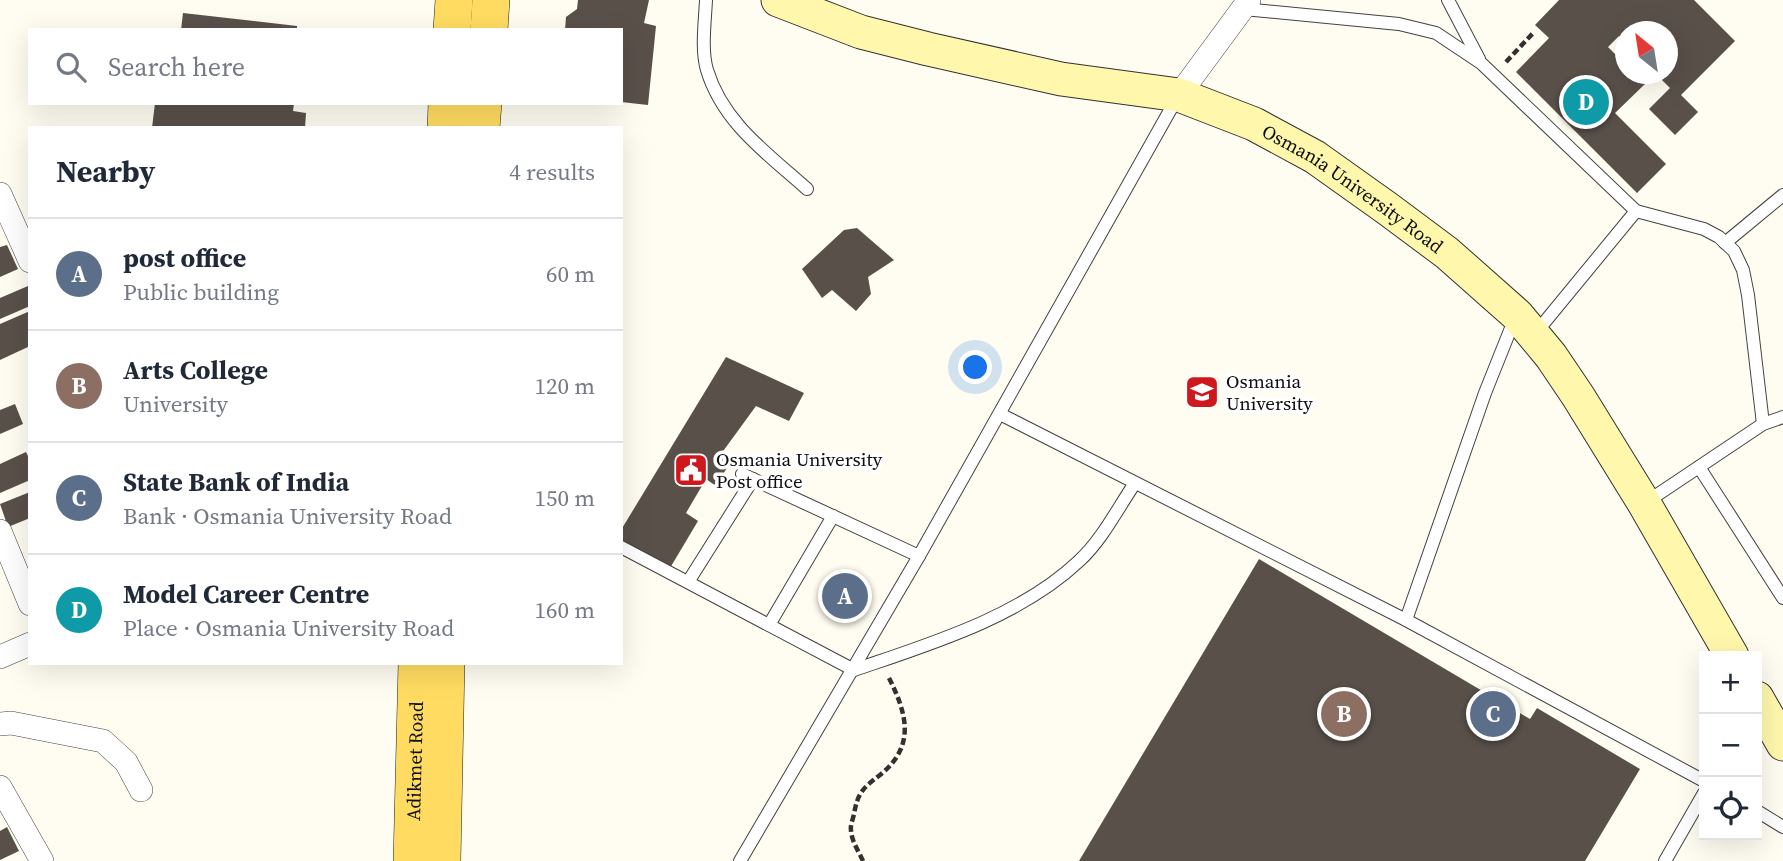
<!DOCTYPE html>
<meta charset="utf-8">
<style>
:root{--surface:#fff;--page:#f2f2f3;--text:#1f2937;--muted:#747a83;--line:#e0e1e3;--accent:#ce181d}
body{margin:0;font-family:"Source Serif 4",serif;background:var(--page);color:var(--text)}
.controls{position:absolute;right:21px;bottom:21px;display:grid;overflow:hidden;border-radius:0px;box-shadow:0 7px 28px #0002}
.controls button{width:63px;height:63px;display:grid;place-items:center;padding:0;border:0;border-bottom:2px solid var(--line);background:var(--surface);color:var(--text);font:35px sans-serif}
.compass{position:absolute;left:1615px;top:21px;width:63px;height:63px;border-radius:50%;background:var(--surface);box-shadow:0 7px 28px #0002;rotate:330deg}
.you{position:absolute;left:976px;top:368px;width:24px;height:24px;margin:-18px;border:5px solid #fff;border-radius:50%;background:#1a73e8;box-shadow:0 0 0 10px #1a73e833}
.badge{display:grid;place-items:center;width:46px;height:46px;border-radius:50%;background:var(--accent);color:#fff;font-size:23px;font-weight:700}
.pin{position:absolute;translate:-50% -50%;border:4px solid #fff;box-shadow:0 2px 7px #0006}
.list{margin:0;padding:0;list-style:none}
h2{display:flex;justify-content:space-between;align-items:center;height:91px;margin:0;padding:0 28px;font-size:30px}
h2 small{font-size:23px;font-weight:400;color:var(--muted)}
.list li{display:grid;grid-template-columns:46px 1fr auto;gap:21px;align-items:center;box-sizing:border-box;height:112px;padding:0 28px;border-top:2px solid var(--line)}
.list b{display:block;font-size:26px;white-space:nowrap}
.list p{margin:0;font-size:23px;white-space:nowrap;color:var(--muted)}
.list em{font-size:23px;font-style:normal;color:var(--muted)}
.icon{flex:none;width:38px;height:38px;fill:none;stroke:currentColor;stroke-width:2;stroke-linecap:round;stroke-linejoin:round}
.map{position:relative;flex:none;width:1783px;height:861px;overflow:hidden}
.search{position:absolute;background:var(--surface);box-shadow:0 7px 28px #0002;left:28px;top:28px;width:595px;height:77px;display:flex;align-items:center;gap:18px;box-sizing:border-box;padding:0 24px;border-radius:0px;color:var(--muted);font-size:26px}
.panel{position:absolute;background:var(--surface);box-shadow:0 7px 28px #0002;left:28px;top:126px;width:595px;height:539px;border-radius:0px}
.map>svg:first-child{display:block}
.building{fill:#59504a}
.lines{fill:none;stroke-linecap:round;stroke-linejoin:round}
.lane-casing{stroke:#424242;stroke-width:14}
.street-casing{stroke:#424242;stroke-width:24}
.secondary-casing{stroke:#313131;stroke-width:35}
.primary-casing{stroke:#202020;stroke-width:38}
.path{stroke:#313131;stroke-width:4.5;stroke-dasharray:7 3.5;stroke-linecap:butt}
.lane{stroke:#fff;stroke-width:12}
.street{stroke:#fff;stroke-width:23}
.secondary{stroke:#fff8ac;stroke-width:33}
.primary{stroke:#ffdc61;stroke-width:37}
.labels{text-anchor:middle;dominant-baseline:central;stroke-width:7;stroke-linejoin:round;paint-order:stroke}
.street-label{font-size:19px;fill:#0f0f0f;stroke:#fff}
.poi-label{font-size:19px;fill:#0f0f0f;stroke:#fff;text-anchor:start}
</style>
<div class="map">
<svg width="1783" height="861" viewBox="0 0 1783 861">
<rect width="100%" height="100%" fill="#fffdf1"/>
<g class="building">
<path d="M 578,0 L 649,0 L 644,23 L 656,26 L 648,105 L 621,102 L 621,30 L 565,30 L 566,17 L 577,9 Z"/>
<path d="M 1559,0 L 1694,0 L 1735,41 L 1681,95 L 1698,112 L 1675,135 L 1649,109 L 1670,88 L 1656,74 L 1668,74 L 1668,32 L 1626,32 L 1626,43 L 1619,36 L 1608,47 L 1626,65 L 1626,74 L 1634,74 L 1645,84 L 1615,113 L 1666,164 L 1637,193 L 1516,72 L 1549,38 L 1535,25 Z"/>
<path d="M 183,13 L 297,26 L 297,30 L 181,30 Z"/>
<path d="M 155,103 L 294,103 L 293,111 L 306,113 L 305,128 L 152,128 Z"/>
<path d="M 857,228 L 894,260 L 868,277 L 871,294 L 856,311 L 832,290 L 822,298 L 802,269 L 844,230 Z"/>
<path d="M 7,245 L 18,269 L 0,277 L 0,247 Z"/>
<path d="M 28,286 L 30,306 L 0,319 L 0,298 Z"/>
<path d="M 30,311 L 30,346 L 0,360 L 0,324 Z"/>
<path d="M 726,357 L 804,393 L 789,421 L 756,406 L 721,454 L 731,461 L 716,486 L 706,479 L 686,513 L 698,521 L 670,568 L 621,540 L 621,530 Z"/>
<path d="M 15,404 L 23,424 L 0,434 L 0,410 Z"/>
<path d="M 26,452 L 30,460 L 30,480 L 0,493 L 0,464 Z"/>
<path d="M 30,492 L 30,518 L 8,527 L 0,504 Z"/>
<path d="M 1259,559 L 1530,719 L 1537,708 L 1640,769 L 1585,861 L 1079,861 Z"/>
<path d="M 7,827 L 19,851 L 0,860 L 0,831 Z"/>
</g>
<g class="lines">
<g class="lane-casing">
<g id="lane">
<path d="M 706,0 C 705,22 701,50 707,70 C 723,123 768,154 807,189"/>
<path d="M 1448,0 L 1479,59"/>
<path d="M 1244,9 L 1399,24 L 1436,33 L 1481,63 L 1636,211 L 1534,335"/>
<path d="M 1636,211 L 1704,229 L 1719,237 L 1734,251 L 1743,270 L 1748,295 L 1763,424"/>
<path d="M 1725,243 L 1783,195"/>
<path d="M 1000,414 L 1406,620 L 1704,781"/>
<path d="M 1699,467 L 1783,598"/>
<path d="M 742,474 L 919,556"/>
<path d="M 1645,503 L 1763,424 L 1783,417"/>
<path d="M 621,547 L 854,670 C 930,644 1020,617 1079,561 C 1102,540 1118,508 1135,483"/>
<path d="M 688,582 L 753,479"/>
<path d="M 1406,620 L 1485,393 L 1515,318"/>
<path d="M 769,625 L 833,516"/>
<path d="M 1757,811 L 1783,827"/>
<path d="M 740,861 L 919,556 L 1177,98"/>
<path d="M 1665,861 L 1704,793"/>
</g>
</g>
<g class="street-casing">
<g id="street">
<path d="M 1179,95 L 1249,0"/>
<path d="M 0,194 L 30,261"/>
<path d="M 0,531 L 30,604"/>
<path d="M 0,657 L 30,644"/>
<path d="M 0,724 L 11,723 L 103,741 L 126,762 L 141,790"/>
<path d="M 0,787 L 42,861"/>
</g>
</g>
<g class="secondary-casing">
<g id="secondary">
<path id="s1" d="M 778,0 L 861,32 L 928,49 L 1061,79 L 1179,95 L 1254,124 L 1315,157 L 1388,209 L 1447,253 L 1517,315 L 1551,356 L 1578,396 L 1644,503 L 1732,656"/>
<path d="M 1757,698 L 1783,744"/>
</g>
</g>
<g class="primary-casing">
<g id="primary">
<path d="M 452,30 L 454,0"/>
<path d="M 489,30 L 491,0"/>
<path d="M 446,128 L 447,103"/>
<path d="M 481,128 L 483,103"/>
<path id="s2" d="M 412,861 L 417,663"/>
<path d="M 442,861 L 446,663"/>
</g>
</g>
<g class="path">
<path d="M 1506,62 L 1534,32"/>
<path d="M 863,861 C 859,852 851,840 851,830 C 850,826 853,819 854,814 C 858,792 863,788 880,775 C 916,746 907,714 889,678"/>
</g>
<use href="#lane" class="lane"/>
<use href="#street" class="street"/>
<use href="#secondary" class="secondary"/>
<use href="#primary" class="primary"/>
</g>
<defs>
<g id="university-square" transform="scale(1.75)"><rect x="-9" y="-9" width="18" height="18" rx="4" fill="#ce181d" stroke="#fff"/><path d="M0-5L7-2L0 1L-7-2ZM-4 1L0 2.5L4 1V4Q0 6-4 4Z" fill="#fff"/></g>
<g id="civic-square" transform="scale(1.75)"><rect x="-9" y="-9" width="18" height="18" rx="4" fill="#ce181d" stroke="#fff"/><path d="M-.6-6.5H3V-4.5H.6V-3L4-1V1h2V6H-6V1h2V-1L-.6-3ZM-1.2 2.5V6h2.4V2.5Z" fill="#fff"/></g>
</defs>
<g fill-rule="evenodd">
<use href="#university-square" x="1202" y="392"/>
<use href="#civic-square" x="691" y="470"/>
</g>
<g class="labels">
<g class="street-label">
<text stroke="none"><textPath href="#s1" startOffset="612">Osmania University Road</textPath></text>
<text stroke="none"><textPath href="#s2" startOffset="100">Adikmet Road</textPath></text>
</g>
<g class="poi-label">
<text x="1226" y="381">Osmania<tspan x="1226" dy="22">University</tspan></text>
<text x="716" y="459">Osmania University<tspan x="716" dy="22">Post office</tspan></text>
</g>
</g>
</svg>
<div class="controls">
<button>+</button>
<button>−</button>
<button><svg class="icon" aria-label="locate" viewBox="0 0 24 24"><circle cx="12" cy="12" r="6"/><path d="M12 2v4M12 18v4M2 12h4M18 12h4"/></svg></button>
</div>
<svg class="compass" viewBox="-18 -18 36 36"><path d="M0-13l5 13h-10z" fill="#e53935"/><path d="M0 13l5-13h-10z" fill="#747a83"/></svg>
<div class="you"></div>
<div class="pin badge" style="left:845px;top:596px;background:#5c6f8a">A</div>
<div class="pin badge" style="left:1344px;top:714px;background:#8d6e63">B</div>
<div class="pin badge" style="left:1493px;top:714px;background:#5c6f8a">C</div>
<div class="pin badge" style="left:1586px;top:102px;background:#0f9aa8">D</div>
<div class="search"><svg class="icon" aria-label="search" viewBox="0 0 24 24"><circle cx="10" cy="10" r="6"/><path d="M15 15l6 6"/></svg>Search here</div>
<section class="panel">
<h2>Nearby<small>4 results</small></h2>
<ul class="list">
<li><span class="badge" style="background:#5c6f8a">A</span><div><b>post office</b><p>Public building</p></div><em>60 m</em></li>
<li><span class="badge" style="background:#8d6e63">B</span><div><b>Arts College</b><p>University</p></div><em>120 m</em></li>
<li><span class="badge" style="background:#5c6f8a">C</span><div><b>State Bank of India</b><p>Bank · Osmania University Road</p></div><em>150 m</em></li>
<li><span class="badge" style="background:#0f9aa8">D</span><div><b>Model Career Centre</b><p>Place · Osmania University Road</p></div><em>160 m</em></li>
</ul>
</section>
</div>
